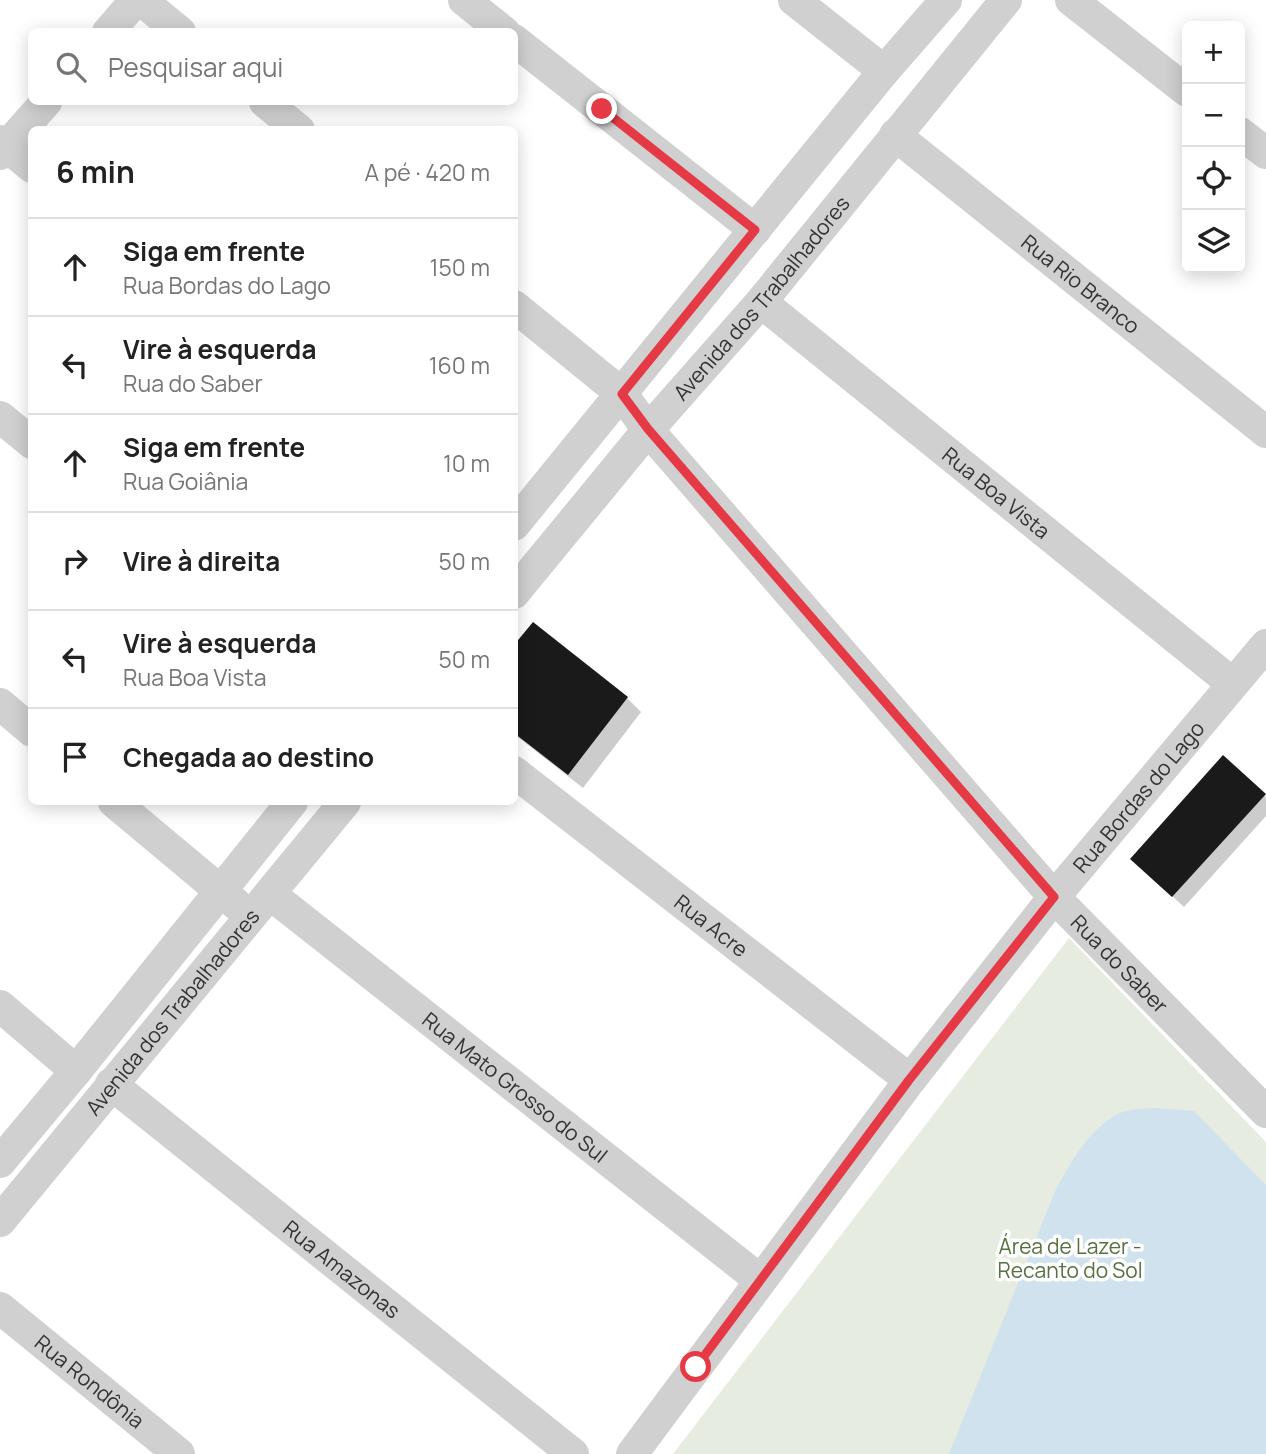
<!DOCTYPE html>
<html lang="pt">
<meta charset="utf-8">
<style>
:root{--surface:#fff;--page:#f2f2f2;--text:#222;--muted:#767676;--line:#e0e0e0}
body{margin:0;font-family:Manrope,sans-serif;background:var(--page);color:var(--text)}
.controls{position:absolute;right:21px;top:21px;display:grid;overflow:hidden;border-radius:10px;box-shadow:0 4px 18px #0003}
.controls button{width:63px;height:63px;display:grid;place-items:center;padding:0;border:0;border-bottom:2px solid var(--line);background:var(--surface);color:var(--text);font:35px sans-serif}
.stop{position:absolute;width:21px;height:21px;margin:-16px;border:5px solid #e63946;border-radius:50%;background:#fff}
.stop.end{background:#e63946;border-color:#fff;box-shadow:0 2px 7px #0008}
.list{margin:0;padding:0;list-style:none}
h2{display:flex;justify-content:space-between;align-items:center;height:91px;margin:0;padding:0 28px;font-size:30px}
h2 small{font-size:23px;font-weight:400;color:var(--muted)}
.list li{display:grid;grid-template-columns:46px 1fr auto;gap:21px;align-items:center;box-sizing:border-box;height:98px;padding:0 28px;border-top:2px solid var(--line)}
.list b{display:block;font-size:26px;white-space:nowrap}
.list p{margin:0;font-size:23px;white-space:nowrap;color:var(--muted)}
.list em{font-size:23px;font-style:normal;color:var(--muted)}
.icon{flex:none;width:38px;height:38px;fill:none;stroke:currentColor;stroke-width:2;stroke-linecap:round;stroke-linejoin:round}
.map{position:relative;flex:none;width:1266px;height:1454px;overflow:hidden}
.search{position:absolute;background:var(--surface);box-shadow:0 4px 18px #0003;left:28px;top:28px;width:490px;height:77px;display:flex;align-items:center;gap:18px;box-sizing:border-box;padding:0 24px;border-radius:10px;color:var(--muted);font-size:26px}
.panel{position:absolute;background:var(--surface);box-shadow:0 4px 18px #0003;left:28px;top:126px;width:490px;height:679px;border-radius:10px}
.map>svg:first-child{display:block}
.green{fill:#e6ecdf}
.water{fill:#cfe2ee}
.shadow{fill:#0003}
.building{fill:#1a1a1a}
.lines{fill:none;stroke-linecap:round;stroke-linejoin:round}
.minor{stroke:#d0d0d0;stroke-width:32}
.route{stroke:#e63946;stroke-width:9}
.labels{text-anchor:middle;dominant-baseline:central;stroke-width:7;stroke-linejoin:round;paint-order:stroke}
.street-label{font-size:21px;fill:#333;stroke:#fff}
.park-label{font-size:21px;fill:#56703f;stroke:#fff}
</style>
<div class="map">
<svg width="1266" height="1454" viewBox="0 0 1266 1454">
<rect width="100%" height="100%" fill="#fff"/>
<path class="green" d="M 1069,938 L 1266,1142 L 1266,1454 L 673,1454 Z"/>
<path class="water" d="M 1153,1108 L 1194,1111 L 1266,1185 L 1266,1454 L 949,1454 L 1056,1189 C 1072,1161 1089,1128 1120,1113 C 1129,1109 1143,1109 1153,1108 Z"/>
<g class="shadow">
<path d="M 514,648 L 627,698 L 641,712 L 583,788 L 514,734 Z"/>
<path d="M 1223,758 L 1266,797 L 1266,816 L 1184,907 L 1143,869 Z"/>
</g>
<g class="building">
<path d="M 533,622 L 628,697 L 568,775 L 514,733 L 514,645 Z"/>
<path d="M 1223,755 L 1266,794 L 1172,897 L 1130,859 Z"/>
</g>
<g class="lines">
<g class="minor">
<path d="M 141,0 L 180,32"/>
<path d="M 464,0 L 504,32"/>
<path d="M 794,0 L 884,71"/>
<path d="M 1071,0 L 1187,91"/>
<path d="M 108,32 L 136,0"/>
<path d="M 514,40 L 755,230"/>
<path d="M 265,102 L 299,130"/>
<path d="M 1240,133 L 1266,153"/>
<path id="s1" d="M 895,135 L 1266,432"/>
<path d="M 0,141 L 32,167"/>
<path d="M 0,154 L 46,102"/>
<path id="s2" d="M 761,302 L 1233,684"/>
<path id="s3" d="M 514,306 L 622,394 L 648,430 L 1054,897 L 1266,1112"/>
<path d="M 0,417 L 32,443"/>
<path d="M 514,525 L 884,71 L 946,0"/>
<path id="s4" d="M 514,593 L 648,430 L 761,302 L 1006,0"/>
<path d="M 0,704 L 32,731"/>
<path id="s5" d="M 514,772 L 910,1080"/>
<path d="M 114,802 L 236,904"/>
<path id="s6" d="M 270,894 L 760,1280"/>
<path d="M 0,1006 L 76,1071"/>
<path id="s7" d="M 111,1084 L 573,1454"/>
<path d="M 0,1162 L 76,1071 L 292,802"/>
<path id="s8" d="M 0,1221 L 345,802"/>
<path id="s9" d="M 0,1308 L 179,1454"/>
<path id="s10" d="M 632,1454 L 910,1080 L 1054,897 L 1266,645"/>
</g>
</g>
<g class="lines">
<path class="route" d="M 602,109 L 755,230 L 622,394 L 648,429 L 1054,897 L 909,1080 L 696,1367"/>
</g>
<g class="labels">
<g class="street-label">
<text stroke="none"><textPath href="#s1" startOffset="238">Rua Rio Branco</textPath></text>
<text stroke="none"><textPath href="#s4" startOffset="385">Avenida dos Trabalhadores</textPath></text>
<text stroke="none"><textPath href="#s2" startOffset="303">Rua Boa Vista</textPath></text>
<text stroke="none"><textPath href="#s10" startOffset="830">Rua Bordas do Lago</textPath></text>
<text stroke="none"><textPath href="#s5" startOffset="250">Rua Acre</textPath></text>
<text stroke="none"><textPath href="#s3" startOffset="896">Rua do Saber</textPath></text>
<text stroke="none"><textPath href="#s8" startOffset="271">Avenida dos Trabalhadores</textPath></text>
<text stroke="none"><textPath href="#s6" startOffset="312">Rua Mato Grosso do Sul</textPath></text>
<text stroke="none"><textPath href="#s7" startOffset="296">Rua Amazonas</textPath></text>
<text stroke="none"><textPath href="#s9" startOffset="116">Rua Rondônia</textPath></text>
</g>
<g class="park-label">
<text x="1070" y="1246">Área de Lazer -<tspan x="1070" dy="24">Recanto do Sol</tspan></text>
</g>
</g>
</svg>
<div class="controls">
<button>+</button>
<button>−</button>
<button><svg class="icon" aria-label="locate" viewBox="0 0 24 24"><circle cx="12" cy="12" r="6"/><path d="M12 2v4M12 18v4M2 12h4M18 12h4"/></svg></button>
<button><svg class="icon" aria-label="layers" viewBox="0 0 24 24"><path d="M12 4l9 5-9 5-9-5zM3 14l9 5 9-5"/></svg></button>
</div>
<div class="stop" style="left:696px;top:1367px"></div>
<div class="stop end" style="left:602px;top:109px"></div>
<div class="search"><svg class="icon" aria-label="search" viewBox="0 0 24 24"><circle cx="10" cy="10" r="6"/><path d="M15 15l6 6"/></svg>Pesquisar aqui</div>
<section class="panel">
<h2>6 min<small>A pé · 420 m</small></h2>
<ul class="list">
<li><svg class="icon" aria-label="ahead" viewBox="0 0 24 24"><path d="M12 20V5M6 11l6-6 6 6"/></svg><div><b>Siga em frente</b><p>Rua Bordas do Lago</p></div><em>150 m</em></li>
<li><svg class="icon" aria-label="left" viewBox="0 0 24 24"><path d="M17 20v-9H6M10 6l-5 5 5 5"/></svg><div><b>Vire à esquerda</b><p>Rua do Saber</p></div><em>160 m</em></li>
<li><svg class="icon" aria-label="ahead" viewBox="0 0 24 24"><path d="M12 20V5M6 11l6-6 6 6"/></svg><div><b>Siga em frente</b><p>Rua Goiânia</p></div><em>10 m</em></li>
<li><svg class="icon" aria-label="right" viewBox="0 0 24 24"><path d="M7 20v-9h11M14 6l5 5-5 5"/></svg><div><b>Vire à direita</b></div><em>50 m</em></li>
<li><svg class="icon" aria-label="left" viewBox="0 0 24 24"><path d="M17 20v-9H6M10 6l-5 5 5 5"/></svg><div><b>Vire à esquerda</b><p>Rua Boa Vista</p></div><em>50 m</em></li>
<li><svg class="icon" aria-label="arrive" viewBox="0 0 24 24"><path d="M6 21V4h12l-3 4 3 4H6"/></svg><div><b>Chegada ao destino</b></div></li>
</ul>
</section>
</div>
